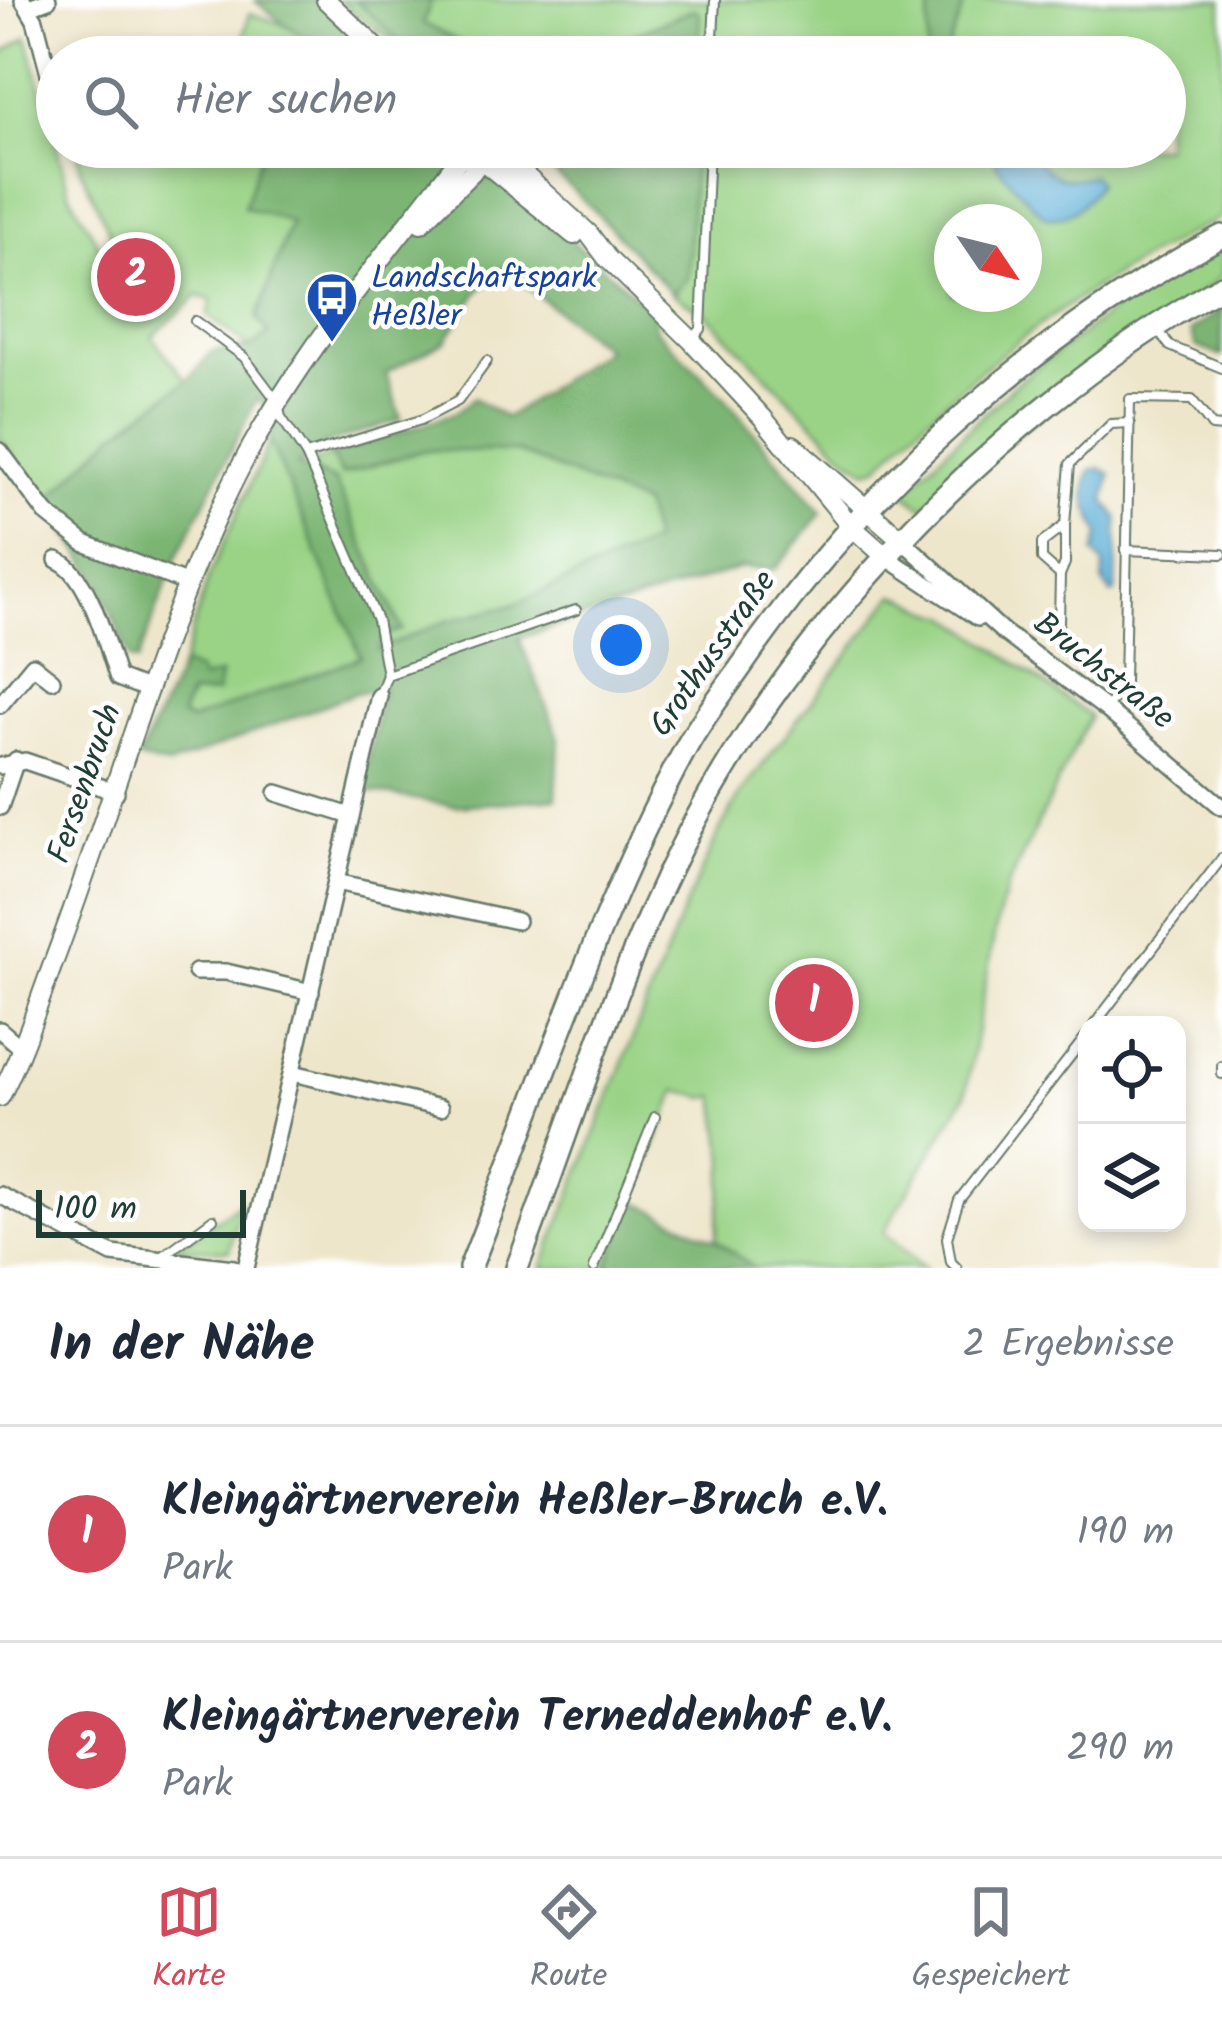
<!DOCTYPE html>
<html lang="de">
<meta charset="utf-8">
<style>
:root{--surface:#fff;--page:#f2f2f3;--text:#1f2937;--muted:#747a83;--line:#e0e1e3;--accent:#d1495b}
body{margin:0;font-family:Kalam,sans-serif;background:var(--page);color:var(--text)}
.controls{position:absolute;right:36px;bottom:36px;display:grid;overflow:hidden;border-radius:24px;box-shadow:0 6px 18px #0003}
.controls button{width:108px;height:108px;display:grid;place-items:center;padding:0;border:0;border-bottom:3px solid var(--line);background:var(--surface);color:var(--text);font:60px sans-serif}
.compass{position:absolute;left:934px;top:204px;width:108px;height:108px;border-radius:50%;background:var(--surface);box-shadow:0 6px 18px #0003;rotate:125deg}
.scale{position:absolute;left:36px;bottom:30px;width:210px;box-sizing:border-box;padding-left:12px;border:6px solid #1f3d34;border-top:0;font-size:33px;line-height:42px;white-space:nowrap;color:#1f3d34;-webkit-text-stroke:9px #fff;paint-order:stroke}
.you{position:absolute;left:621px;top:645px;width:42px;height:42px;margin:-30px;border:9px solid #fff;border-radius:50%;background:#1a73e8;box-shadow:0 0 0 18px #1a73e833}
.badge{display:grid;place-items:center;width:78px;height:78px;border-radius:50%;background:var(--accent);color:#fff;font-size:39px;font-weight:700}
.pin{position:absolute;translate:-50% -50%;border:6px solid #fff;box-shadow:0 3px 12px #0006}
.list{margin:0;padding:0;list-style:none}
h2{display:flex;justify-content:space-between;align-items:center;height:156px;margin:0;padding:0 48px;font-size:51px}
h2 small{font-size:39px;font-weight:400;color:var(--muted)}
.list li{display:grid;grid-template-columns:78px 1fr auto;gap:36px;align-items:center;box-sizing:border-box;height:216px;padding:0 48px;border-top:3px solid var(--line)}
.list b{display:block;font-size:45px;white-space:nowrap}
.list p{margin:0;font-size:39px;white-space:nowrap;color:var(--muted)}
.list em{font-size:39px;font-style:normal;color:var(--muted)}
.icon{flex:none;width:66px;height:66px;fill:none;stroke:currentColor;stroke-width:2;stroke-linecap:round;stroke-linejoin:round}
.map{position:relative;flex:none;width:1222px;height:1268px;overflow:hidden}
.search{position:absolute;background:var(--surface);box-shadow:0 6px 18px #0003;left:36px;right:36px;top:36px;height:132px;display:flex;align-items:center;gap:30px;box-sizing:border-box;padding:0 42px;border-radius:66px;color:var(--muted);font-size:45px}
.sheet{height:588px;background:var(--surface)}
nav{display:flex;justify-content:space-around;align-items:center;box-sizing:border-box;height:168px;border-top:3px solid var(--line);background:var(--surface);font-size:33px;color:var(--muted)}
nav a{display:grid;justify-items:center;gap:6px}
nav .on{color:var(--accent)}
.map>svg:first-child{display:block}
.green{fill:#9ad386;stroke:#5c885d;stroke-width:3;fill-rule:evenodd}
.forest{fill:#7bb573;stroke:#4d7954;stroke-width:3;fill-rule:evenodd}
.water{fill:#5aadd5;stroke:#3c7584;stroke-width:3}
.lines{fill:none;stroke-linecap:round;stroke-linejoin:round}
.service-casing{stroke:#677869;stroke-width:12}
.minor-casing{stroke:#677869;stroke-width:20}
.tertiary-casing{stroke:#677869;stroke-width:22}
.secondary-casing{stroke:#677869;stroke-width:26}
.service{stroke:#fff;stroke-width:8}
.minor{stroke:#fff;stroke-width:15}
.tertiary{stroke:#fff;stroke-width:18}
.secondary{stroke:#fff;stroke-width:21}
.labels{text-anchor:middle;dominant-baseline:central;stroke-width:9;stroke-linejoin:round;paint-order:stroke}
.transit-label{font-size:33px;fill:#164399;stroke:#fff;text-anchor:start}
.street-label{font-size:33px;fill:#1f3d34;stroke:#fff}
</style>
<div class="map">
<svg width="1222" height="1268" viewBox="0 0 1222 1268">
<rect width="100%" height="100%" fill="#fff"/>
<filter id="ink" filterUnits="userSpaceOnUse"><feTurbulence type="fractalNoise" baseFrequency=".00833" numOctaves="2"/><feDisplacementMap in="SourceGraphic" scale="24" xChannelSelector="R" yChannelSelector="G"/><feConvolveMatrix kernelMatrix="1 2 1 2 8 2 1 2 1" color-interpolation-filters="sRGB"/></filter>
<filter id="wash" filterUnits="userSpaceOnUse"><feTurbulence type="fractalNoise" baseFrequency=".004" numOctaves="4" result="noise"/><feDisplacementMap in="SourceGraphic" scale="48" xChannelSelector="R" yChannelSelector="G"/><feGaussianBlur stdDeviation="2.7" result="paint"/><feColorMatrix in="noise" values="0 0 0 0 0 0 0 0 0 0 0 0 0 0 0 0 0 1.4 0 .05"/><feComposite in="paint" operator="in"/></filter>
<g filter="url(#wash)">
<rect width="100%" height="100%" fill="#eee6cb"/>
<g class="green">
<path d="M 339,0 L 1222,0 L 1222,217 C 1094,279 975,363 878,467 L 867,470 L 846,456 L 706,314 L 673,294 L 592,208 L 527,147 L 1165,147 L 1165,57 L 413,57 ZM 952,222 L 1024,222 L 1024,294 L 952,294 Z"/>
<path d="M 250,13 L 296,29 L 331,57 L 234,57 L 237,46 L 241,46 Z"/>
<path d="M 27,37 L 69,192 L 104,255 L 111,235 L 80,168 L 78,147 L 157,147 L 171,151 L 173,147 L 263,147 L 245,207 L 291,221 L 257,319 L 270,333 L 250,348 L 208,316 L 212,300 L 198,296 L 152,337 L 187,381 L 117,432 L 47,501 L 0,438 L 0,55 Z"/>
<path d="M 1222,247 L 1222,276 L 922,507 L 903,492 L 1016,383 L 1109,313 Z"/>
<path d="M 270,441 L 361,657 L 190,721 L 180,716 L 200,679 L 198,672 L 182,665 L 209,576 Z"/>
<path d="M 425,450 L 517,452 L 643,505 L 653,542 L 513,605 L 444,622 L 389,646 L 384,636 L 401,629 L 335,482 L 317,474 L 312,462 L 331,456 L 342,475 Z"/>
<path d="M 894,595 C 915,598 928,614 948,615 L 1090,716 L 1008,885 L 997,920 L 965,1096 L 884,1232 L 924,1268 L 754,1268 L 716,1240 L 725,1161 L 716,1096 L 705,1098 L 677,1090 L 607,1268 L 542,1268 L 678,923 L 719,832 L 741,793 Z"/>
<path d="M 241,1202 L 229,1251 L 175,1248 Z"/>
</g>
<g class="forest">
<path d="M 255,0 L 316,0 L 376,57 C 363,57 348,59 335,57 C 327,55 263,9 255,0 Z"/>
<path d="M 355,0 L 432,0 L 423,23 L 464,44 L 477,57 L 416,57 Z"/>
<path d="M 930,0 L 966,0 L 945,57 L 927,57 Z"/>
<path d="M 695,9 L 700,13 L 698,57 L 578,57 Z"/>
<path d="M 263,147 L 462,147 L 653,310 L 656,330 L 725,398 L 822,513 L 775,569 L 741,568 L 519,638 L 559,738 L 556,798 L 454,806 L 363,790 L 382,689 L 355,693 L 168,766 L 138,759 L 182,665 L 198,672 L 201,679 L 220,675 L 217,693 L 189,695 L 181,716 L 190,721 L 361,657 L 270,441 L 276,415 L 257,399 L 176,559 L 137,662 L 130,660 L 100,583 L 47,502 L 117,432 L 187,381 L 212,352 L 250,348 L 269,333 L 257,319 L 291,222 L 244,207 ZM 503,268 L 606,349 L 506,418 L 474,398 L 455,413 L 331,456 L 341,475 L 425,450 L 518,452 L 643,505 L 653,542 L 513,605 L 444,622 L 378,650 L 384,636 L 402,630 L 335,481 L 298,465 L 323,445 L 401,419 L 386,373 L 445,341 L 478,292 Z"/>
<path d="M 527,147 L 586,147 L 608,169 L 661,147 L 694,147 L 689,266 L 687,278 L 673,294 L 592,208 Z"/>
<path d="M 1222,309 L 1222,356 L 1196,346 L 1191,331 Z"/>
<path d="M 633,1200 L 716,1240 L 754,1268 L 607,1268 Z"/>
</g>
<g class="water">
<path d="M 1000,147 L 1019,147 C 1052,169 1049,187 1093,175 L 1098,183 C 1085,205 1072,219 1046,217 C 1036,209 1001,172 995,162 Z"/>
<path d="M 1100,468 L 1111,474 L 1105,501 L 1118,518 L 1116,592 L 1111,594 L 1103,583 L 1104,565 L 1094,553 L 1100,534 C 1089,512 1080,494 1091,470 Z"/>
</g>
</g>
<g filter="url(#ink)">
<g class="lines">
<g class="service-casing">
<g id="service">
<path d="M 712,57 L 715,0"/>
<path d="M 195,321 L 244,357 L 277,401 L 281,417 L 306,455 L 377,620 L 387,675 L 379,696"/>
<path d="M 1156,328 L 1170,346 L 1222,368"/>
<path d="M 692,340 L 701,329 L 709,147"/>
<path d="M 306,455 L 421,420 L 458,401 L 487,361"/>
<path d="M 1065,525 L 1070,464 L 1111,424 L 1130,423"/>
<path d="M 1125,550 L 1222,554"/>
<path d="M 1059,622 L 1060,575 L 1042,559 L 1042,543 L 1065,525 L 1065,563 L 1060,575"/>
<path d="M 387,675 L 576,610"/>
<path d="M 1107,708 L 1124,682 L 1130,399 L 1192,400 L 1212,426 L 1222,427"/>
<path d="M 1094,1025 L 1222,858"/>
<path d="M 1222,1066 L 1222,1074"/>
<path d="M 163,1256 L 213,1219"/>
<path d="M 594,1268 L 655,1117"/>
<path d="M 957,1268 L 951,1262 L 947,1238 L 959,1200 L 1087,1035"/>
</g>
</g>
<g class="minor-casing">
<g id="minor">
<path d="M 23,0 L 35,20 L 57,104"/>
<path d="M 29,7 L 48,0"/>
<path d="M 0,451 L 46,513 L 84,543 L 188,584"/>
<path d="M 902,540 L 1002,631 L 1106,709 L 1222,807"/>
<path d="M 886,557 L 978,618"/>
<path d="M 57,560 C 89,572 107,647 118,678 L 149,690"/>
<path d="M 0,705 L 33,665 L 52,680"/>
<path d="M 0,766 L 25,761 L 116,792"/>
<path d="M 277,793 L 351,816"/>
<path d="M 0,807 L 16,760"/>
<path d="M 336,882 L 517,921"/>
<path d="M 196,972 L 226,972 L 311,992"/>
<path d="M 0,1030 L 21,1048"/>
<path d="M 293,1073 L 440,1108"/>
<path d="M 0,1195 L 112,1254 L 234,1268"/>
<path d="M 246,1268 L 379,696"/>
</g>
</g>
<g class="tertiary-casing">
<g id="tertiary">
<path d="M 326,0 L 386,57"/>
<path d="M 494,147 L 589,234 L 607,258 L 691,340 L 763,418 L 851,526 L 886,557"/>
<path d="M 474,154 L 574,235"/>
<path d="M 421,223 L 472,172 L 490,147"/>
<path d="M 793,445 L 902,540"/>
<path d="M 0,1097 C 22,1054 37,1007 54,961 C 113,805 156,641 229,490 C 288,368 376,266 458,160 L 482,147"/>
</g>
</g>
<g class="secondary-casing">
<g id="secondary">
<path d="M 470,1268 C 538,1097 599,907 687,746 C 701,720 721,695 738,671 C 862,490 1028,338 1222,236"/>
<path d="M 517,1268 C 562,1149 601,1026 652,909 C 760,658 985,420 1222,286"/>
</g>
</g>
<use href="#service" class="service"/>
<use href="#minor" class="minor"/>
<use href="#tertiary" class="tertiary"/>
<use href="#secondary" class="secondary"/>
</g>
</g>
<defs>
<g id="bus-pin" transform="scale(2.7)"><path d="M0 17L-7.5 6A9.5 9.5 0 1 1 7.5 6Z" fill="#1a4fb4" stroke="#fff"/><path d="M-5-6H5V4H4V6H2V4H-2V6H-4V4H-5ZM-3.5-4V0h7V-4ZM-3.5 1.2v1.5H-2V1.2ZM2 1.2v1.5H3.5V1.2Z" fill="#fff"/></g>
</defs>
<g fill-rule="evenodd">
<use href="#bus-pin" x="332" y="298"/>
</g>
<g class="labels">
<g class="transit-label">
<text x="371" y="279">Landschaftspark<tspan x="371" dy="38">Heßler</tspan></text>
</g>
<g class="street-label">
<text transform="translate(714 654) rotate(-55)">Grothusstraße</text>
<text transform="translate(1103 672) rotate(38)">Bruchstraße</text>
<text transform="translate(86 784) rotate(-71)">Fersenbruch</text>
</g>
</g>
</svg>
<div class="controls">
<button><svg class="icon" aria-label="locate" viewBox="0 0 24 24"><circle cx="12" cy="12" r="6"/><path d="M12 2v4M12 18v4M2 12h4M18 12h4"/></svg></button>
<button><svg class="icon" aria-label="layers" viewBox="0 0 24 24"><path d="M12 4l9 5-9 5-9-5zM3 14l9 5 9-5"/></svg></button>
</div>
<svg class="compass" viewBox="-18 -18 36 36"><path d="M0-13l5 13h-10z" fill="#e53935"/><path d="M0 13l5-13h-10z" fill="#747a83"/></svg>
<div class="scale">100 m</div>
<div class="you"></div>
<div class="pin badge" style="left:814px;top:1003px">1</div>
<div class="pin badge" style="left:136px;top:277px">2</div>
<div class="search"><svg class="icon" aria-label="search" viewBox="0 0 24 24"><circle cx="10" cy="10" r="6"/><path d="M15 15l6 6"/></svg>Hier suchen</div>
</div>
<section class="sheet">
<h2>In der Nähe<small>2 Ergebnisse</small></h2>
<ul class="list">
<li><span class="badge">1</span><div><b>Kleingärtnerverein Heßler-Bruch e.V.</b><p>Park</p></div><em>190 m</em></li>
<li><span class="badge">2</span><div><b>Kleingärtnerverein Terneddenhof e.V.</b><p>Park</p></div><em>290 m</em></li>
</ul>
</section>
<nav>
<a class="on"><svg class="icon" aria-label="map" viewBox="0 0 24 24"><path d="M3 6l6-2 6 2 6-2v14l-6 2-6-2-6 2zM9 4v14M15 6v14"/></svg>Karte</a>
<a><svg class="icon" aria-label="directions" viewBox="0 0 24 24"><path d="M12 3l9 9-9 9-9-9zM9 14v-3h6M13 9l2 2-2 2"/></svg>Route</a>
<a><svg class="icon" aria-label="saved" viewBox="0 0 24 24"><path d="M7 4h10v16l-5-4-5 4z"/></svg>Gespeichert</a>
</nav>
